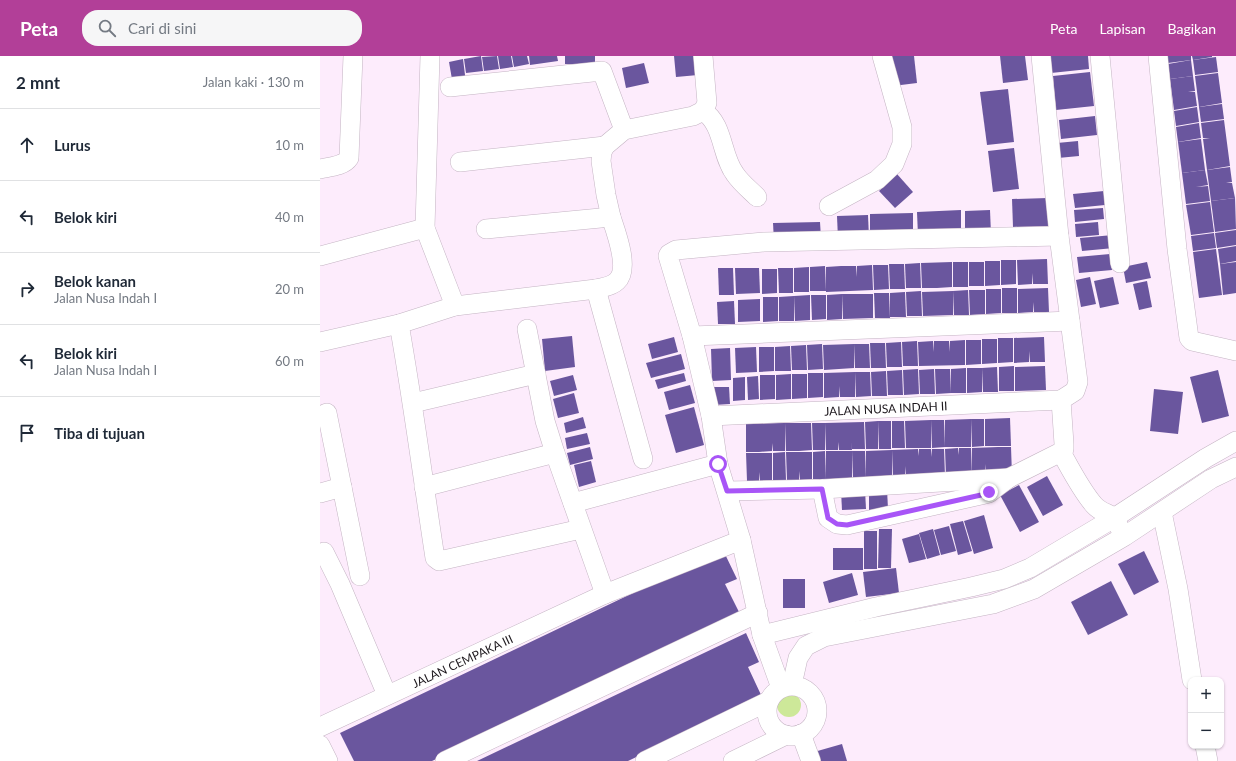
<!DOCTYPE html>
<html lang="id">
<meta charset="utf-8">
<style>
:root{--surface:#fff;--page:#f6f6f7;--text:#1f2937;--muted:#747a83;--line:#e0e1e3;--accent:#b23f98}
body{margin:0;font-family:Lato,sans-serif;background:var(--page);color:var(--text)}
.controls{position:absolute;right:12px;bottom:12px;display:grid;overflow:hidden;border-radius:8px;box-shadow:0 1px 3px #0004}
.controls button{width:36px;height:36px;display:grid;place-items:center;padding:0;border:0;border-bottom:1px solid var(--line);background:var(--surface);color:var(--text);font:20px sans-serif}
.stop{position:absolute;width:12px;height:12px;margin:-9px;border:3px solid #a855f7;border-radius:50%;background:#fff}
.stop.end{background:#a855f7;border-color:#fff;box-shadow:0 1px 4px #0008}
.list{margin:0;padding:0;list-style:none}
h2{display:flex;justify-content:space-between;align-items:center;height:52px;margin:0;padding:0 16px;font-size:17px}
h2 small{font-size:13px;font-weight:400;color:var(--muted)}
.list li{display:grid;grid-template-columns:26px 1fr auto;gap:12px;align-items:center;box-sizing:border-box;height:72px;padding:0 16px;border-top:1px solid var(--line)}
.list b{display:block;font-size:15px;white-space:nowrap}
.list p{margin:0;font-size:13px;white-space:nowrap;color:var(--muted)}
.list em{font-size:13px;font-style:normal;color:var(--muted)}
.icon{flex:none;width:22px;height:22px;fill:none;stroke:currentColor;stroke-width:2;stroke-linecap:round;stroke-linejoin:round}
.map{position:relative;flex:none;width:916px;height:705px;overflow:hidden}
header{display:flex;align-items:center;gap:24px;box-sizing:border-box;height:56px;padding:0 20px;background:var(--accent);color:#fff}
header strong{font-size:19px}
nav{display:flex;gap:22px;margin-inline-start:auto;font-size:14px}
.search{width:280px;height:36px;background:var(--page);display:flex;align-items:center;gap:10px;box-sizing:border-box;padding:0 14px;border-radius:16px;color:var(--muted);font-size:15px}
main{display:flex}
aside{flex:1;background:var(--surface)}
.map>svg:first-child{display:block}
.green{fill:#cde899}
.building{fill:#6a569e}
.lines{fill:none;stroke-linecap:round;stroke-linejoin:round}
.street-casing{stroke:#c4b4c3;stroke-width:20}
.street{stroke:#fff;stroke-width:19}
.route{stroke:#a855f7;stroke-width:5}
.labels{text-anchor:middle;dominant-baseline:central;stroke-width:4;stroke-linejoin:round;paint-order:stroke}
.street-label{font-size:12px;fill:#1c171c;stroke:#fdecfc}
</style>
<header>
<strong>Peta</strong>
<div class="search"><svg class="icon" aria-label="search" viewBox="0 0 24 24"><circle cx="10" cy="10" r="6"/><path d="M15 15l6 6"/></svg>Cari di sini</div>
<nav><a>Peta</a><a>Lapisan</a><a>Bagikan</a></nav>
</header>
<main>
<aside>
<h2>2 mnt<small>Jalan kaki · 130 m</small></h2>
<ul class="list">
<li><svg class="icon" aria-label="ahead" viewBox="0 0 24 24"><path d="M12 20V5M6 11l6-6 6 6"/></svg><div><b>Lurus</b></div><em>10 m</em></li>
<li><svg class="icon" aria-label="left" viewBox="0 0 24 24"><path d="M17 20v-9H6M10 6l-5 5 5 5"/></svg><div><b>Belok kiri</b></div><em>40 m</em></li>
<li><svg class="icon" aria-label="right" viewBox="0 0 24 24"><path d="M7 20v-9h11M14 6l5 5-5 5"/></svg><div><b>Belok kanan</b><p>Jalan Nusa Indah I</p></div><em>20 m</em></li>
<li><svg class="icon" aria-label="left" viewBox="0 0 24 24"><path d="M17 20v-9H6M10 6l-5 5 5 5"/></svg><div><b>Belok kiri</b><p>Jalan Nusa Indah I</p></div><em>60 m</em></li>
<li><svg class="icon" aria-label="arrive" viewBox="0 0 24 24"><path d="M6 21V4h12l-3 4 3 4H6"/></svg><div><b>Tiba di tujuan</b></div></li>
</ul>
</aside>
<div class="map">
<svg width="916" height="705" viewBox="0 0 916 705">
<rect width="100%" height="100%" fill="#fdecfc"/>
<circle class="green" cx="469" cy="649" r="12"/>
<g class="building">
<path d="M 161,0 L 163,15 L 146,17 L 144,3 Z"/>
<path d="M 177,0 L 179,13 L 164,15 L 162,1 Z"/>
<path d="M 178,0 L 191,0 L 193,11 L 180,13 Z"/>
<path d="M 192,0 L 207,0 L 209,8 L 194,11 Z"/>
<path d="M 209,0 L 237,0 L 238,5 L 210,9 Z"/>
<path d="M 245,0 L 275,0 L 275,9 L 245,8 Z"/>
<path d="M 354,0 L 376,0 L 378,19 L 356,21 Z"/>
<path d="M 569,0 L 594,0 L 597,27 L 573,30 Z"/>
<path d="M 680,0 L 705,0 L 708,24 L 683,27 Z"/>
<path d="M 729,0 L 768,0 L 769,13 L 731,17 Z"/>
<path d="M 847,0 L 871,0 L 871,4 L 848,7 Z"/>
<path d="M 872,0 L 892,0 L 892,1 L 873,4 Z"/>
<path d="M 896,1 L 898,16 L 875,19 L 873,4 Z"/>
<path d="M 143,3 L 146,27 L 133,29 L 129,6 Z"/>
<path d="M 871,4 L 873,20 L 850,23 L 848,8 Z"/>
<path d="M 324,7 L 329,27 L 306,32 L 302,12 Z"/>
<path d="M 770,16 L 774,50 L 736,54 L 733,20 Z"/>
<path d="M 898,17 L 902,47 L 879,51 L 875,20 Z"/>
<path d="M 873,20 L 875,35 L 868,36 L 875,36 L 877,50 L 854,54 L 850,23 Z"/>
<path d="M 688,33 L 694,86 L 667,89 L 660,36 Z"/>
<path d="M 902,48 L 904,63 L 881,66 L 879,51 Z"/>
<path d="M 877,51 L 879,66 L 856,70 L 854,55 Z"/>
<path d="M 775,60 L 777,79 L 741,83 L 739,64 Z"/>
<path d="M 904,64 L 910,110 L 887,114 L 883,83 L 890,82 L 883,82 L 881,67 Z"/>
<path d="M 879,67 L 881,82 L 858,86 L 856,71 Z"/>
<path d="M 881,83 L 885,114 L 862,117 L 858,86 Z"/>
<path d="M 758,85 L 759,100 L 738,102 L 737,87 Z"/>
<path d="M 694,92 L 699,133 L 673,136 L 668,95 Z"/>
<path d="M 910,111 L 912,126 L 906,127 L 912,127 L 915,142 L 891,145 L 887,114 Z"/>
<path d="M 885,114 L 888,129 L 876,131 L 888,130 L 890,145 L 866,148 L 862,117 Z"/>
<path d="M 577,118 L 593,136 L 575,152 L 559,135 Z"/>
<path d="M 784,135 L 785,149 L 755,152 L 753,138 Z"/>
<path d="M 728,142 L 728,170 L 693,171 L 692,143 Z"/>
<path d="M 915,142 L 916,173 L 895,176 L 891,145 Z"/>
<path d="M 890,146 L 894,176 L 871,179 L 866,149 Z"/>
<path d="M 783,152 L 784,163 L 755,166 L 754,154 Z"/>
<path d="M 641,154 L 641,178 L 598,180 L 597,156 Z"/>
<path d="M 670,154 L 671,178 L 645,179 L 645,155 Z"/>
<path d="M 593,157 L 593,182 L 550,183 L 550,158 Z"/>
<path d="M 548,159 L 549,182 L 518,183 L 517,160 Z"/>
<path d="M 500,166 L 501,183 L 454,185 L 453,167 Z"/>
<path d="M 778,166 L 779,179 L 756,181 L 755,168 Z"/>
<path d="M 916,174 L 916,189 L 897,192 L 895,177 Z"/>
<path d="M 894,177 L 896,192 L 873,195 L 871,180 Z"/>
<path d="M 793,179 L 794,192 L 762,195 L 760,182 Z"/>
<path d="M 916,190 L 916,205 L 900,208 L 898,193 Z"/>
<path d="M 896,193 L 898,208 L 891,209 L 898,208 L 902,239 L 879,242 L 873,196 Z"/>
<path d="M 790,198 L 792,214 L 759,217 L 757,201 Z"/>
<path d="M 727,203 L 728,228 L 713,228 L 712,217 L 712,228 L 698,229 L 697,204 Z"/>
<path d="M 681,204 L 696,204 L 696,228 L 681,229 Z"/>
<path d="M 665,205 L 680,205 L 680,229 L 665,230 Z"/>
<path d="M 632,206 L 632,231 L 617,232 L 617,221 L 617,232 L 602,232 L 601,207 Z"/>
<rect x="633" y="206" width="15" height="25"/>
<rect x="649" y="206" width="15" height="24"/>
<path d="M 827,206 L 831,222 L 806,227 L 803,211 Z"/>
<path d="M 916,206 L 916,237 L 903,239 L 900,208 Z"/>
<path d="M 600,207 L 601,232 L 586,232 L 585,208 Z"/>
<path d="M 569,208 L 584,208 L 585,233 L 570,233 Z"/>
<path d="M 552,209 L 553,234 L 506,236 L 506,211 L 521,210 L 522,221 L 521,210 L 536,210 L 537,221 L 537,210 Z"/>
<path d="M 553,209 L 568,209 L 569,233 L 554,234 Z"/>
<path d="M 505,210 L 506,235 L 490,235 L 490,211 Z"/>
<path d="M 489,211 L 489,236 L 474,236 L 474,212 Z"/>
<path d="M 398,212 L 413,212 L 414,239 L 399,239 Z"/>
<path d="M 415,212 L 439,212 L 440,237 L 416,238 Z"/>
<path d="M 458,212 L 473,212 L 473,237 L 459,237 Z"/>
<path d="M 442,213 L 457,213 L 457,237 L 442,238 Z"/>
<path d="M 770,221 L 776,248 L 761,251 L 756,224 Z"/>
<path d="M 793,221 L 799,248 L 780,252 L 774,225 Z"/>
<path d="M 827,225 L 832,251 L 819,254 L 813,228 Z"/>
<rect x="682" y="232" width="15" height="25"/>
<path d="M 728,232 L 729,256 L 714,256 L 713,246 L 713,256 L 698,257 L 698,233 Z"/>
<path d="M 666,233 L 681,233 L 681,257 L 666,258 Z"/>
<path d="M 648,234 L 649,259 L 634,259 L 633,235 Z"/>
<path d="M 649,234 L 665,234 L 665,258 L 650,259 Z"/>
<path d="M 601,235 L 602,260 L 587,260 L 586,236 Z"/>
<path d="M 633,235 L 633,259 L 603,260 L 602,236 Z"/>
<path d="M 585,236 L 586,261 L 570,261 L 570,237 Z"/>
<path d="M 554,237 L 569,237 L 570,262 L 555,262 Z"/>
<path d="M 522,238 L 553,238 L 553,262 L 523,263 Z"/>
<path d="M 522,238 L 522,263 L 507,264 L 507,239 Z"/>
<path d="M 490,239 L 490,264 L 475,265 L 474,240 Z"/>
<path d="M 491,239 L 506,239 L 506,263 L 492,264 Z"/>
<path d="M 474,240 L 474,265 L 459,265 L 459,241 Z"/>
<path d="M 443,241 L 458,241 L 458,265 L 443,266 Z"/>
<path d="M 440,243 L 440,265 L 418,266 L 418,244 Z"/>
<path d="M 414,245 L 415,268 L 398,268 L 397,246 Z"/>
<path d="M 252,280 L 255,311 L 225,315 L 222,283 Z"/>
<path d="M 354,281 L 358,296 L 332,303 L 328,288 Z"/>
<path d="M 724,281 L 725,306 L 710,306 L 709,295 L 709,306 L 694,307 L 694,282 Z"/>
<path d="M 678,282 L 693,282 L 693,306 L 678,307 Z"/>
<path d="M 662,283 L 677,283 L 677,307 L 662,308 Z"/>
<path d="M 645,284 L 645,309 L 599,310 L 598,286 L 613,285 L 614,296 L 614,285 L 629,285 L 630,296 L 630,285 Z"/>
<path d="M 646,284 L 661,284 L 661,308 L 646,309 Z"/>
<path d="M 597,285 L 598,310 L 583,310 L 582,286 Z"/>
<path d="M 581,286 L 582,311 L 567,311 L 566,287 Z"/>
<path d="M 550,287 L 565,287 L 566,312 L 551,312 Z"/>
<path d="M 502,288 L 503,313 L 488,314 L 487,289 Z"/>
<path d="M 534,288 L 549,288 L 550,312 L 535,312 Z"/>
<path d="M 534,288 L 534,312 L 519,313 L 518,302 L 519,313 L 504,314 L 503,289 Z"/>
<path d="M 486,289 L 487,314 L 472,314 L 471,290 Z"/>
<path d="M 470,290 L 471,315 L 455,315 L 455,291 Z"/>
<path d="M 436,291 L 437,316 L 416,317 L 415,292 Z"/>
<path d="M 439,291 L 454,291 L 454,315 L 439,316 Z"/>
<path d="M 410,292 L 411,324 L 392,325 L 391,293 Z"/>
<path d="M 361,298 L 365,313 L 331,322 L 326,307 Z"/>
<path d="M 694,310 L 694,335 L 679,335 L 679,311 Z"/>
<path d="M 725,310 L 726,334 L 695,335 L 695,311 Z"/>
<path d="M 677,311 L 678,336 L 663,336 L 662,312 Z"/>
<path d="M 646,312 L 646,337 L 631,337 L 631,313 Z"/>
<path d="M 647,312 L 662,312 L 662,336 L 647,337 Z"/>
<path d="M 598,313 L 599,338 L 584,339 L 583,314 Z"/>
<path d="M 614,313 L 615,338 L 600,338 L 599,314 Z"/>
<path d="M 615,313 L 630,313 L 631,337 L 616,338 Z"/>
<path d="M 582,314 L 583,339 L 568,339 L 567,315 Z"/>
<path d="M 898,314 L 909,360 L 882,367 L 870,321 Z"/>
<path d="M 566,315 L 567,340 L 552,340 L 551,316 Z"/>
<path d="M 535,316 L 550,316 L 551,340 L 536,341 Z"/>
<path d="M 535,316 L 535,341 L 520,341 L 519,330 L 519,341 L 504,342 L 504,317 Z"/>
<path d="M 364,317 L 366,325 L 338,333 L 335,324 Z"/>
<path d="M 488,317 L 503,317 L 503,341 L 488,342 Z"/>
<path d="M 471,318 L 471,343 L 456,344 L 456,319 Z"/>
<path d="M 472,318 L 487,318 L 487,342 L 472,343 Z"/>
<path d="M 253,319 L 257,334 L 234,340 L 230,325 Z"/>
<path d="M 440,319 L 455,319 L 455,343 L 440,344 Z"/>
<path d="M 438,320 L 439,343 L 428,344 L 427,321 Z"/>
<path d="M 425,321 L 425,344 L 413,345 L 413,322 Z"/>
<path d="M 370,329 L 375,347 L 349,354 L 344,336 Z"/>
<path d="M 394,331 L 409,331 L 410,348 L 394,349 Z"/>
<path d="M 834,333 L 863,336 L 858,378 L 830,375 Z"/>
<path d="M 254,337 L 259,357 L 238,362 L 233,343 Z"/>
<path d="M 374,351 L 384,389 L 356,397 L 345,359 Z"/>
<path d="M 263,361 L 266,372 L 246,377 L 244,367 Z"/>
<path d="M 690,362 L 691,390 L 665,390 L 665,363 Z"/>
<path d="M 651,363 L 651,391 L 638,391 L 638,383 L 638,391 L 625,391 L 625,364 Z"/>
<path d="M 651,363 L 664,363 L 664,390 L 652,391 Z"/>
<path d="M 611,364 L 624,364 L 625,391 L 612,392 Z"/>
<path d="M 611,364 L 611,392 L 586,392 L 585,365 Z"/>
<path d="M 558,365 L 571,365 L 571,393 L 559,393 Z"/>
<path d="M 558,365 L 558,393 L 546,393 L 545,366 Z"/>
<path d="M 572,365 L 584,365 L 585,392 L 572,392 Z"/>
<path d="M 544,366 L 545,393 L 532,393 L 531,385 L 532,394 L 519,394 L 518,386 L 518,394 L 506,394 L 505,367 Z"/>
<path d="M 465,367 L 465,395 L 453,395 L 452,387 L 452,395 L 439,396 L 439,387 L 439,396 L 426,396 L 426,368 Z"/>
<path d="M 465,367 L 491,367 L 492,394 L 479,395 L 479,383 L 479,395 L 466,395 Z"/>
<path d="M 492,367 L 505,367 L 505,394 L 493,394 Z"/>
<path d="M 267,377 L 270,388 L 247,393 L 245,382 Z"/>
<path d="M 270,391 L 273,403 L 250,409 L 247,397 Z"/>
<path d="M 678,391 L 678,398 L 678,391 L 691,391 L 692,419 L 666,419 L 665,408 L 665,419 L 652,420 L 652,392 Z"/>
<path d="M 638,392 L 638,399 L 639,392 L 651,392 L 652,420 L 626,420 L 625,393 Z"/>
<path d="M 598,393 L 598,400 L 599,393 L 611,393 L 612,401 L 612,393 L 624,393 L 625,420 L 586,421 L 585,410 L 585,421 L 573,421 L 572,394 Z"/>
<path d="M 572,394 L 572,421 L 559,422 L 559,414 L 559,422 L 546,422 L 546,395 Z"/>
<path d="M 505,395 L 506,423 L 493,423 L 493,396 Z"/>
<rect x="506" y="395" width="26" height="28"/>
<path d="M 532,395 L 545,395 L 546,422 L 533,422 Z"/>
<path d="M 465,396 L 466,424 L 453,424 L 453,397 Z"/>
<path d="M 466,396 L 492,396 L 492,423 L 480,424 L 479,415 L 479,424 L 467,424 Z"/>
<path d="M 426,397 L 452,397 L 452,424 L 440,425 L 439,416 L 439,425 L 427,425 Z"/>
<path d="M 271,405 L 276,426 L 259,431 L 254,409 Z"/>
<path d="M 727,420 L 743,449 L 723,460 L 707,431 Z"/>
<path d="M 699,429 L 719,466 L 700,476 L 680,439 Z"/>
<path d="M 567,433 L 568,453 L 549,454 L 549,434 Z"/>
<path d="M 545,434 L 546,453 L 522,454 L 521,435 Z"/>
<path d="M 664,459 L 673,492 L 654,498 L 644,465 Z"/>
<path d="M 643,465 L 652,495 L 638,499 L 630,468 Z"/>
<path d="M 629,470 L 636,495 L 621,499 L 614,474 Z"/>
<path d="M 559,473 L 572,473 L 571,512 L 558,512 Z"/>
<path d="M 613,473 L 620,499 L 607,503 L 599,477 Z"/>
<rect x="544" y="475" width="13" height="38"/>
<path d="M 599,478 L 606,503 L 589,507 L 582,483 Z"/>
<rect x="513" y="492" width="30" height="22"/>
<path d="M 403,494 L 417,523 L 405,528 L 420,558 L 112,705 L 34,705 L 20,677 Z"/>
<path d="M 824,495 L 839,526 L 814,539 L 798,508 Z"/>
<path d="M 576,512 L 579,537 L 546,541 L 543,516 Z"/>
<path d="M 532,517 L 538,539 L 509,547 L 503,526 Z"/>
<rect x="463" y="523" width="22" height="29"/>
<path d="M 791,525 L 808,559 L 768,579 L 751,546 Z"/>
<path d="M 426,577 L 439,606 L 428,611 L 442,641 L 308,705 L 157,705 Z"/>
<path d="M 522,688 L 527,705 L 496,705 L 494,696 Z"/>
</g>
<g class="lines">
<g class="street-casing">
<g id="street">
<path d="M 110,0 L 105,172 L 135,250"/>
<path d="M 721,0 L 739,180 L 758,326 L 755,335 L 741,344 L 744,388 L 744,393 L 741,396"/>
<path d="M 780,0 L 800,207"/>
<path d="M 838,0 L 857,193 L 869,282 L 872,285 L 916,295"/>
<path d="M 130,31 L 282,15 L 304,74"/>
<path d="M 383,55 C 404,68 401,100 415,118 C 421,127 430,134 437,141"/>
<path d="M 140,106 L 285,90"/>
<path d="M 0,113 C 9,111 24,110 29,102 L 33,0"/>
<path d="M 509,150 L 557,124 L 574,108 L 582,88 L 582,71 L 562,0"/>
<path d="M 291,161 L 286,139 L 281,105 L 282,96 L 285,90 L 304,74 L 373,60 L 383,55 L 387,47 L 383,0"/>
<path d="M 0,200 L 105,172"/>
<path d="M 276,233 L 323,403"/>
<path d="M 79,268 C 93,346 103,424 115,502 L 119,505 L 261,473"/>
<path d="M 207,273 L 225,365 L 235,397 L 285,538"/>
<path d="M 372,280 L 750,265"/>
<path d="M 0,286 L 79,268 L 135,250 L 276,233 C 283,231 291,231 297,225 C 310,213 296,176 291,161 L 166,173"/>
<path d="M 93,347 L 216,318"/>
<path d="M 0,360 L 7,357 L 40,520"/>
<path id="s1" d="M 391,360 L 741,344"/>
<path d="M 741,396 C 751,414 761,434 774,449 C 781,457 789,457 795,462 C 796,465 798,468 799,471"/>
<path d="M 104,431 L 235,397"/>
<path d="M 502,433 L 508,462 L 517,468 L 527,469 L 661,439 L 669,437 L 689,422 L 741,396"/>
<path d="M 407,435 L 502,433 L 689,422"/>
<path d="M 0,437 L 22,431"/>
<path d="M 253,447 L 398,408"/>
<path d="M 842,456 L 858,533 L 872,624"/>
<path d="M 4,496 L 20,528 L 67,639"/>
<path d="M 442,579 L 556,551 L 651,531 L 684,523 L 710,512 L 794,462 L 886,402 L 916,385"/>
<path d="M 472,629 L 478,602 L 486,590 L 504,581 L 673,548 L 714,533 L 805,480 L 891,423 L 916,411"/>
<circle cx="472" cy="655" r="25"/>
<path d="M 461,632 L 442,579 L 421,484 L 398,408 L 391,360 L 372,280 L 348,200 L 349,198 L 356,194 L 444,186 L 739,180"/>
<path id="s2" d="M 0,671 L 285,538 L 421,484"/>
<path d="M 481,678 L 491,705"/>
<path d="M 0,689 L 8,705"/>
<path d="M 885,690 L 888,705"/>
<path d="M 125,705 L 438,557"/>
<path d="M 325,705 L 449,645"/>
<path d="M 413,705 L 466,679"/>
</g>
</g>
<use href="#street" class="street"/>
</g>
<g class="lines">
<path class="route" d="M 398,408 L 407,435 L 502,433 L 508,462 L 517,468 L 527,469 L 661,439 L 669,436"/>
</g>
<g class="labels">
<g class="street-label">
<text stroke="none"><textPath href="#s1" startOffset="175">JALAN NUSA INDAH II</textPath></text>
<text stroke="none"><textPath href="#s2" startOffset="157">JALAN CEMPAKA III</textPath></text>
</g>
</g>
</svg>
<div class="controls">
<button>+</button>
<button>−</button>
</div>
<div class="stop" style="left:398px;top:408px"></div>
<div class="stop end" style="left:669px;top:436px"></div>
</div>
</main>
